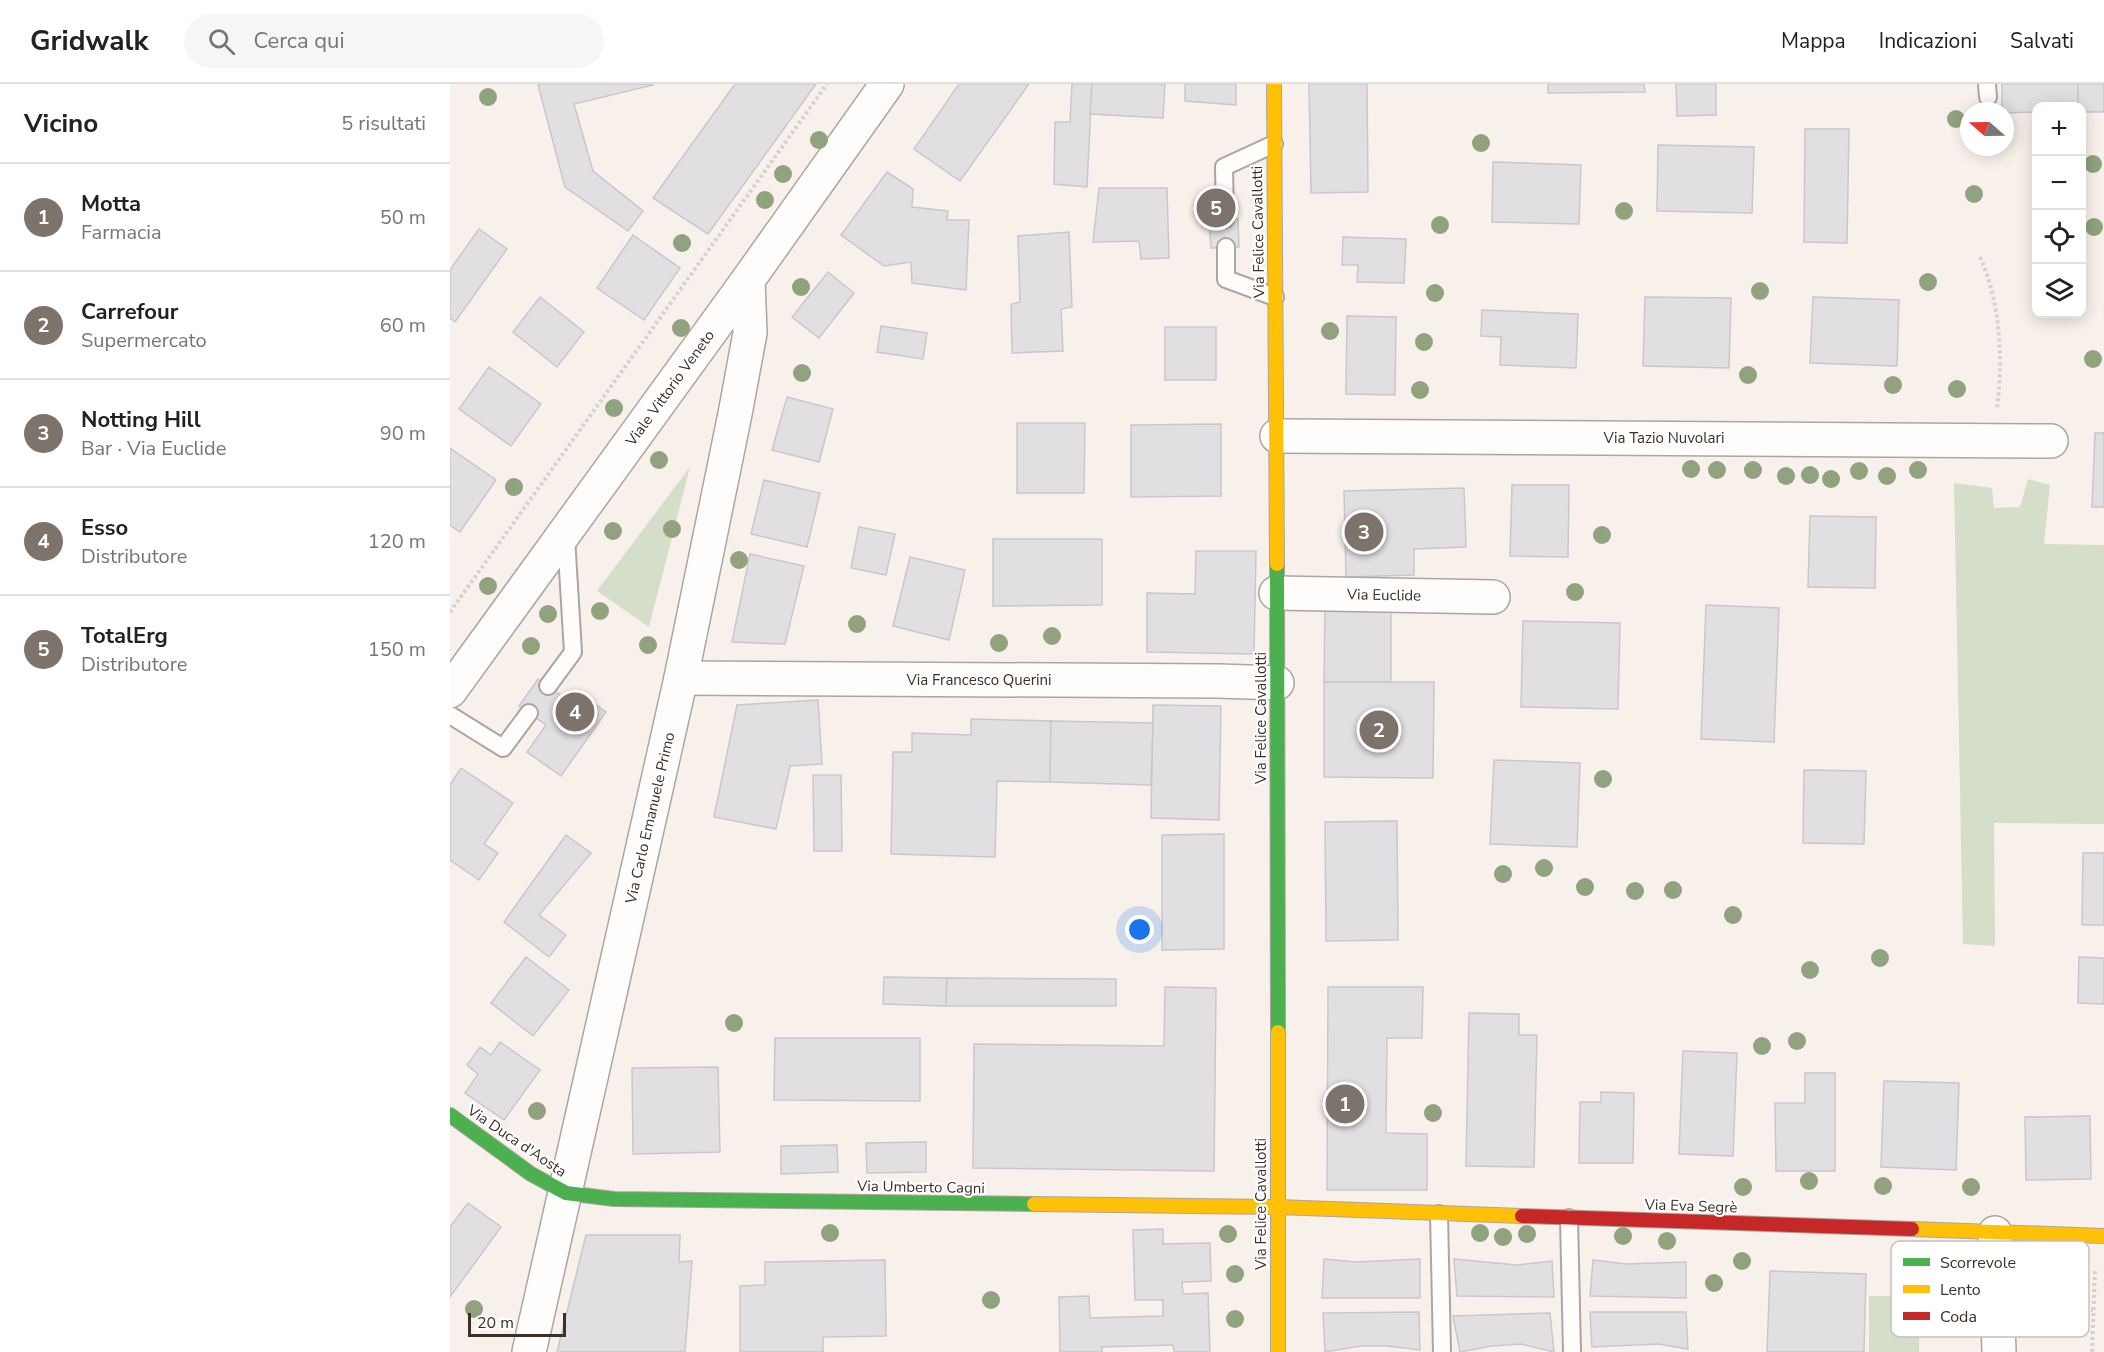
<!DOCTYPE html>
<html lang="it">
<meta charset="utf-8">
<style>
:root{--surface:#fff;--page:#f6f6f6;--text:#222;--muted:#767676;--line:#e0e0e0;--accent:#7d736b}
body{margin:0;font-family:"Nunito Sans",sans-serif;background:var(--page);color:var(--text)}
.controls{position:absolute;right:18px;top:18px;display:grid;overflow:hidden;border-radius:12px;box-shadow:0 3px 15px #0003}
.controls button{width:54px;height:54px;display:grid;place-items:center;padding:0;border:0;border-bottom:2px solid var(--line);background:var(--surface);color:var(--text);font:30px sans-serif}
.compass{position:absolute;left:1510px;top:18px;width:54px;height:54px;border-radius:50%;background:var(--surface);box-shadow:0 3px 15px #0003;rotate:290deg}
.scale{position:absolute;left:18px;bottom:15px;width:98px;box-sizing:border-box;padding-left:6px;border:3px solid #3b2f26;border-top:0;font-size:16px;line-height:21px;white-space:nowrap;color:#3b2f26;-webkit-text-stroke:4px #fff;paint-order:stroke}
.you{position:absolute;left:690px;top:846px;width:21px;height:21px;margin:-15px;border:4px solid #fff;border-radius:50%;background:#1a73e8;box-shadow:0 0 0 9px #1a73e833}
.badge{display:grid;place-items:center;width:39px;height:39px;border-radius:50%;background:var(--accent);color:#fff;font-size:20px;font-weight:700}
.pin{position:absolute;translate:-50% -50%;border:3px solid #fff;box-shadow:0 2px 6px #0006}
.list{margin:0;padding:0;list-style:none}
h2{display:flex;justify-content:space-between;align-items:center;height:78px;margin:0;padding:0 24px;font-size:26px}
h2 small{font-size:20px;font-weight:400;color:var(--muted)}
.list li{display:grid;grid-template-columns:39px 1fr auto;gap:18px;align-items:center;box-sizing:border-box;height:108px;padding:0 24px;border-top:2px solid var(--line)}
.list b{display:block;font-size:22px;white-space:nowrap}
.list p{margin:0;font-size:20px;white-space:nowrap;color:var(--muted)}
.list em{font-size:20px;font-style:normal;color:var(--muted)}
.icon{flex:none;width:33px;height:33px;fill:none;stroke:currentColor;stroke-width:2;stroke-linecap:round;stroke-linejoin:round}
.map{position:relative;flex:none;width:1654px;height:1268px;overflow:hidden}
header{display:flex;align-items:center;gap:36px;box-sizing:border-box;height:84px;padding:0 30px;background:var(--surface);border-bottom:2px solid var(--line)}
header strong{font-size:28px}
nav{display:flex;gap:33px;margin-inline-start:auto;font-size:21px}
.search{width:420px;height:54px;background:var(--page);display:flex;align-items:center;gap:15px;box-sizing:border-box;padding:0 21px;border-radius:33px;color:var(--muted);font-size:22px}
main{display:flex}
aside{flex:1;background:var(--surface)}
.map>svg:first-child{display:block}
.green{fill:#d4dec9}
.building{fill:#e2dfe2;stroke:#cac7cb;stroke-width:1.5}
.lines{fill:none;stroke-linecap:round;stroke-linejoin:round}
.lane-casing{stroke:#ada59f;stroke-width:20}
.street-casing{stroke:#ada59f;stroke-width:36}
.fast-casing{stroke:#ada59f;stroke-width:16}
.slow-casing{stroke:#ada59f;stroke-width:16}
.jam-casing{stroke:#ada59f;stroke-width:16}
.path{stroke:#d5d1ce;stroke-width:4;stroke-dasharray:3 3;stroke-linecap:butt}
.lane{stroke:#fefdfc;stroke-width:16}
.street{stroke:#fefdfc;stroke-width:33}
.fast{stroke:#4caf50;stroke-width:14}
.slow{stroke:#ffc107;stroke-width:14}
.jam{stroke:#c62828;stroke-width:14}
.tree{fill:#90a27e}
.labels{text-anchor:middle;dominant-baseline:central;stroke-width:4.5;stroke-linejoin:round;paint-order:stroke}
.street-label{font-size:15px;fill:#3b2f26;stroke:#fff}
.key{fill:#fff;stroke:#c4c1be;stroke-width:1.5}
.key-label{font-size:16px;fill:#3b2f26}
</style>
<header>
<strong>Gridwalk</strong>
<div class="search"><svg class="icon" aria-label="search" viewBox="0 0 24 24"><circle cx="10" cy="10" r="6"/><path d="M15 15l6 6"/></svg>Cerca qui</div>
<nav><a>Mappa</a><a>Indicazioni</a><a>Salvati</a></nav>
</header>
<main>
<aside>
<h2>Vicino<small>5 risultati</small></h2>
<ul class="list">
<li><span class="badge">1</span><div><b>Motta</b><p>Farmacia</p></div><em>50 m</em></li>
<li><span class="badge">2</span><div><b>Carrefour</b><p>Supermercato</p></div><em>60 m</em></li>
<li><span class="badge">3</span><div><b>Notting Hill</b><p>Bar · Via Euclide</p></div><em>90 m</em></li>
<li><span class="badge">4</span><div><b>Esso</b><p>Distributore</p></div><em>120 m</em></li>
<li><span class="badge">5</span><div><b>TotalErg</b><p>Distributore</p></div><em>150 m</em></li>
</ul>
</aside>
<div class="map">
<svg width="1654" height="1268" viewBox="0 0 1654 1268">
<rect width="100%" height="100%" fill="#f8f1eb"/>
<g class="green">
<path d="M 240,383 L 199,543 L 147,507 Z"/>
<path d="M 1578,395 L 1600,401 L 1594,460 L 1654,461 L 1654,740 L 1544,739 L 1545,862 L 1513,860 L 1504,399 L 1542,404 L 1544,424 L 1570,423 Z"/>
<path d="M 1419,1212 L 1470,1212 L 1469,1268 L 1419,1268 Z"/>
</g>
<g class="building">
<path d="M 91,0 L 203,0 L 203,1 L 124,20 L 143,87 L 193,127 L 178,147 L 115,103 L 88,1 Z"/>
<path d="M 285,0 L 366,0 L 258,150 L 203,114 Z"/>
<path d="M 509,0 L 579,0 L 510,97 L 464,65 Z"/>
<path d="M 622,0 L 642,0 L 637,103 L 604,100 L 605,38 L 620,38 Z"/>
<path d="M 642,0 L 715,0 L 713,34 L 640,30 Z"/>
<path d="M 735,0 L 786,0 L 786,21 L 735,17 Z"/>
<path d="M 859,0 L 917,0 L 918,108 L 861,109 Z"/>
<path d="M 1098,0 L 1194,0 L 1195,8 L 1098,9 Z"/>
<path d="M 1226,0 L 1266,0 L 1266,31 L 1227,32 Z"/>
<path d="M 1552,0 L 1628,0 L 1628,22 L 1586,22 L 1586,28 L 1555,29 L 1552,27 Z"/>
<path d="M 1628,0 L 1654,0 L 1654,28 L 1632,28 L 1632,22 L 1628,22 Z"/>
<path d="M 1355,45 L 1399,45 L 1397,159 L 1354,158 Z"/>
<path d="M 1208,61 L 1304,63 L 1302,129 L 1207,127 Z"/>
<path d="M 1043,78 L 1131,81 L 1129,140 L 1042,138 Z"/>
<path d="M 437,88 L 463,105 L 462,123 L 498,127 L 497,136 L 519,136 L 516,206 L 462,199 L 461,178 L 434,182 L 391,151 Z"/>
<path d="M 649,104 L 717,104 L 719,174 L 691,175 L 689,157 L 643,158 Z"/>
<path d="M 788,135 L 789,163 L 761,164 L 759,136 Z"/>
<path d="M 29,145 L 57,165 L 5,238 L 0,234 L 0,186 Z"/>
<path d="M 619,148 L 622,223 L 611,225 L 613,267 L 562,269 L 561,220 L 570,218 L 568,152 Z"/>
<path d="M 183,151 L 230,184 L 194,236 L 147,204 Z"/>
<path d="M 893,153 L 956,155 L 954,199 L 907,198 L 908,181 L 892,181 Z"/>
<path d="M 378,188 L 404,209 L 369,254 L 342,233 Z"/>
<path d="M 90,213 L 134,248 L 107,283 L 63,248 Z"/>
<path d="M 1195,213 L 1281,214 L 1279,284 L 1193,282 Z"/>
<path d="M 1363,213 L 1449,216 L 1447,282 L 1360,279 Z"/>
<path d="M 1032,226 L 1128,230 L 1126,284 L 1050,281 L 1051,253 L 1031,252 Z"/>
<path d="M 897,232 L 946,233 L 945,311 L 896,310 Z"/>
<path d="M 431,242 L 477,249 L 473,275 L 427,268 Z"/>
<rect x="715" y="243" width="51" height="53"/>
<path d="M 39,283 L 91,320 L 61,362 L 9,325 Z"/>
<path d="M 337,313 L 383,325 L 369,378 L 322,366 Z"/>
<path d="M 567,339 L 635,339 L 634,409 L 567,409 Z"/>
<path d="M 771,340 L 771,412 L 681,413 L 681,341 Z"/>
<path d="M 1645,349 L 1654,349 L 1654,423 L 1642,423 Z"/>
<path d="M 0,364 L 46,396 L 10,448 L 0,441 Z"/>
<path d="M 314,396 L 370,409 L 357,463 L 301,450 Z"/>
<path d="M 1062,401 L 1119,401 L 1118,473 L 1060,472 Z"/>
<path d="M 1014,404 L 1016,463 L 964,465 L 964,491 L 896,493 L 894,407 Z"/>
<path d="M 1360,432 L 1426,433 L 1425,504 L 1358,503 Z"/>
<path d="M 409,443 L 445,450 L 436,491 L 401,484 Z"/>
<path d="M 543,455 L 652,455 L 652,521 L 543,522 Z"/>
<path d="M 746,467 L 806,467 L 804,570 L 697,568 L 697,509 L 745,510 Z"/>
<path d="M 300,470 L 354,482 L 335,560 L 282,558 Z"/>
<path d="M 460,473 L 515,486 L 499,556 L 443,542 Z"/>
<path d="M 1256,521 L 1329,524 L 1324,658 L 1251,655 Z"/>
<path d="M 875,522 L 941,522 L 941,598 L 874,598 Z"/>
<path d="M 1073,537 L 1170,539 L 1168,625 L 1071,623 Z"/>
<path d="M 88,595 L 120,618 L 127,608 L 156,628 L 111,692 L 77,668 L 96,641 L 69,622 Z"/>
<path d="M 874,598 L 984,598 L 983,694 L 874,693 Z"/>
<path d="M 368,616 L 372,680 L 340,682 L 326,745 L 264,733 L 287,621 Z"/>
<path d="M 703,621 L 771,622 L 769,736 L 701,734 Z"/>
<path d="M 521,635 L 601,637 L 600,698 L 547,697 L 545,773 L 441,770 L 443,668 L 462,668 L 462,649 L 521,651 Z"/>
<path d="M 601,637 L 703,639 L 701,701 L 600,698 Z"/>
<path d="M 1044,676 L 1130,679 L 1127,763 L 1040,760 Z"/>
<path d="M 11,684 L 63,719 L 34,760 L 48,769 L 29,796 L 0,776 L 0,701 Z"/>
<path d="M 1354,686 L 1416,687 L 1414,760 L 1353,759 Z"/>
<path d="M 363,691 L 391,691 L 392,767 L 364,767 Z"/>
<path d="M 947,737 L 948,856 L 876,857 L 875,738 Z"/>
<path d="M 774,750 L 774,865 L 712,866 L 712,751 Z"/>
<path d="M 116,751 L 141,769 L 89,831 L 116,851 L 99,873 L 54,838 Z"/>
<path d="M 1633,769 L 1654,769 L 1654,841 L 1632,841 Z"/>
<path d="M 76,873 L 119,906 L 83,952 L 41,919 Z"/>
<path d="M 1629,873 L 1654,874 L 1654,920 L 1628,919 Z"/>
<path d="M 434,893 L 497,894 L 496,922 L 433,920 Z"/>
<path d="M 497,894 L 666,895 L 666,922 L 496,922 Z"/>
<path d="M 715,903 L 766,904 L 764,1087 L 523,1084 L 524,960 L 714,962 Z"/>
<path d="M 878,903 L 973,903 L 972,954 L 937,954 L 936,1049 L 977,1050 L 977,1106 L 877,1106 Z"/>
<path d="M 1019,929 L 1069,930 L 1069,951 L 1087,951 L 1084,1083 L 1016,1082 Z"/>
<path d="M 325,954 L 470,954 L 470,1017 L 324,1016 Z"/>
<path d="M 50,958 L 90,986 L 54,1036 L 15,1009 L 28,990 L 17,981 L 30,963 L 41,971 Z"/>
<path d="M 1233,967 L 1287,969 L 1283,1072 L 1229,1070 Z"/>
<path d="M 268,983 L 270,1068 L 183,1070 L 182,984 Z"/>
<path d="M 1355,989 L 1385,989 L 1385,1087 L 1326,1087 L 1325,1019 L 1355,1019 Z"/>
<path d="M 1434,997 L 1509,999 L 1506,1086 L 1431,1083 Z"/>
<path d="M 1151,1008 L 1184,1009 L 1183,1079 L 1129,1079 L 1130,1018 L 1151,1018 Z"/>
<path d="M 1640,1032 L 1641,1095 L 1576,1096 L 1575,1033 Z"/>
<path d="M 476,1058 L 476,1088 L 417,1089 L 416,1059 Z"/>
<path d="M 387,1061 L 388,1088 L 331,1090 L 331,1062 Z"/>
<path d="M 18,1119 L 51,1143 L 0,1213 L 0,1143 Z"/>
<path d="M 713,1145 L 713,1160 L 760,1159 L 761,1197 L 732,1198 L 733,1210 L 758,1209 L 760,1268 L 724,1268 L 723,1261 L 652,1263 L 652,1268 L 610,1268 L 609,1213 L 639,1212 L 640,1234 L 713,1232 L 713,1216 L 685,1216 L 683,1146 Z"/>
<path d="M 136,1151 L 230,1151 L 229,1178 L 242,1177 L 235,1268 L 107,1268 Z"/>
<path d="M 874,1175 L 906,1178 L 970,1175 L 970,1214 L 872,1214 Z"/>
<path d="M 1004,1175 L 1067,1181 L 1102,1177 L 1104,1213 L 1007,1212 Z"/>
<path d="M 435,1176 L 436,1252 L 373,1253 L 373,1268 L 290,1268 L 290,1202 L 315,1201 L 315,1178 Z"/>
<path d="M 1143,1176 L 1176,1180 L 1236,1178 L 1236,1214 L 1140,1212 Z"/>
<path d="M 1320,1187 L 1416,1190 L 1414,1268 L 1317,1268 Z"/>
<path d="M 969,1228 L 970,1266 L 937,1262 L 911,1262 L 875,1268 L 873,1229 Z"/>
<path d="M 1140,1228 L 1236,1228 L 1238,1265 L 1208,1260 L 1142,1263 Z"/>
<path d="M 1100,1229 L 1104,1268 L 1071,1260 L 1042,1262 L 1010,1268 L 1003,1232 Z"/>
</g>
<g class="lines">
<g class="lane-casing">
<g id="lane">
<path d="M 1537,0 L 1538,13"/>
<path d="M 775,135 L 774,83 L 824,60"/>
<path d="M 776,163 L 776,195 L 825,213"/>
<path d="M 98,602 L 123,568 L 116,453"/>
<path d="M 0,631 L 53,664 L 79,629"/>
<path d="M 989,1130 L 992,1268"/>
<path d="M 1119,1134 L 1122,1268"/>
</g>
</g>
<g class="street-casing">
<g id="street">
<path d="M 827,352 L 1601,357"/>
<path d="M 826,509 L 1043,513"/>
<path d="M 231,594 L 768,597 L 827,599"/>
<path d="M 0,607 L 298,196 L 437,0"/>
<path d="M 1545,1149 L 1549,1268"/>
<path d="M 79,1268 L 231,594 L 285,330 L 300,249 L 298,196"/>
</g>
</g>
<g class="fast-casing">
<g id="fast">
<path d="M 827,480 L 828,948"/>
<path d="M 0,1031 L 81,1090 L 116,1109 L 164,1115 L 584,1120"/>
</g>
</g>
<g class="slow-casing">
<g id="slow">
<path d="M 824,0 L 827,480"/>
<path d="M 828,948 L 828,1268"/>
<path d="M 584,1120 L 827,1123 L 1072,1132"/>
<path d="M 1462,1145 L 1654,1152"/>
</g>
</g>
<g class="jam-casing">
<path id="jam" d="M 1072,1132 L 1462,1145"/>
</g>
<g class="path">
<path d="M 1530,173 C 1551,220 1553,274 1547,325"/>
<path d="M 0,528 L 377,0"/>
<path d="M 1581,1226 L 1643,1226"/>
<path d="M 1642,1268 L 1645,1185"/>
</g>
<use href="#lane" class="lane"/>
<use href="#street" class="street"/>
<use href="#fast" class="fast"/>
<use href="#slow" class="slow"/>
<use href="#jam" class="jam"/>
</g>
<g class="tree">
<circle cx="38" cy="13" r="9"/>
<circle cx="1506" cy="35" r="9"/>
<circle cx="369" cy="56" r="9"/>
<circle cx="1031" cy="59" r="9"/>
<circle cx="1643" cy="80" r="9"/>
<circle cx="333" cy="90" r="9"/>
<circle cx="1524" cy="110" r="9"/>
<circle cx="315" cy="116" r="9"/>
<circle cx="1174" cy="127" r="9"/>
<circle cx="990" cy="141" r="9"/>
<circle cx="1644" cy="143" r="9"/>
<circle cx="232" cy="159" r="9"/>
<circle cx="1478" cy="198" r="9"/>
<circle cx="351" cy="203" r="9"/>
<circle cx="1310" cy="207" r="9"/>
<circle cx="985" cy="209" r="9"/>
<circle cx="231" cy="244" r="9"/>
<circle cx="880" cy="247" r="9"/>
<circle cx="974" cy="258" r="9"/>
<circle cx="1643" cy="275" r="9"/>
<circle cx="352" cy="289" r="9"/>
<circle cx="1298" cy="291" r="9"/>
<circle cx="1443" cy="301" r="9"/>
<circle cx="1507" cy="305" r="9"/>
<circle cx="970" cy="306" r="9"/>
<circle cx="164" cy="324" r="9"/>
<circle cx="209" cy="376" r="9"/>
<circle cx="1241" cy="385" r="9"/>
<circle cx="1267" cy="386" r="9"/>
<circle cx="1303" cy="386" r="9"/>
<circle cx="1468" cy="386" r="9"/>
<circle cx="1409" cy="387" r="9"/>
<circle cx="1360" cy="391" r="9"/>
<circle cx="1336" cy="392" r="9"/>
<circle cx="1437" cy="392" r="9"/>
<circle cx="1381" cy="395" r="9"/>
<circle cx="64" cy="403" r="9"/>
<circle cx="222" cy="445" r="9"/>
<circle cx="163" cy="447" r="9"/>
<circle cx="1152" cy="451" r="9"/>
<circle cx="289" cy="476" r="9"/>
<circle cx="38" cy="502" r="9"/>
<circle cx="1125" cy="508" r="9"/>
<circle cx="150" cy="527" r="9"/>
<circle cx="98" cy="530" r="9"/>
<circle cx="407" cy="540" r="9"/>
<circle cx="602" cy="552" r="9"/>
<circle cx="549" cy="559" r="9"/>
<circle cx="198" cy="561" r="9"/>
<circle cx="81" cy="562" r="9"/>
<circle cx="1153" cy="695" r="9"/>
<circle cx="1094" cy="784" r="9"/>
<circle cx="1053" cy="790" r="9"/>
<circle cx="1135" cy="803" r="9"/>
<circle cx="1223" cy="806" r="9"/>
<circle cx="1185" cy="807" r="9"/>
<circle cx="1283" cy="831" r="9"/>
<circle cx="1430" cy="874" r="9"/>
<circle cx="1360" cy="886" r="9"/>
<circle cx="284" cy="939" r="9"/>
<circle cx="1347" cy="957" r="9"/>
<circle cx="1312" cy="962" r="9"/>
<circle cx="87" cy="1027" r="9"/>
<circle cx="983" cy="1029" r="9"/>
<circle cx="1359" cy="1097" r="9"/>
<circle cx="1433" cy="1102" r="9"/>
<circle cx="1293" cy="1103" r="9"/>
<circle cx="1521" cy="1103" r="9"/>
<circle cx="380" cy="1149" r="9"/>
<circle cx="1030" cy="1149" r="9"/>
<circle cx="778" cy="1150" r="9"/>
<circle cx="1077" cy="1150" r="9"/>
<circle cx="1173" cy="1152" r="9"/>
<circle cx="1053" cy="1153" r="9"/>
<circle cx="1217" cy="1157" r="9"/>
<circle cx="1292" cy="1177" r="9"/>
<circle cx="785" cy="1190" r="9"/>
<circle cx="1264" cy="1199" r="9"/>
<circle cx="541" cy="1216" r="9"/>
<circle cx="24" cy="1225" r="9"/>
<circle cx="785" cy="1235" r="9"/>
</g>
<g class="labels">
<g class="street-label">
<text transform="translate(808 148) rotate(-91)">Via Felice Cavallotti</text>
<text transform="translate(220 304) rotate(-54)">Viale Vittorio Veneto</text>
<text x="1214" y="354">Via Tazio Nuvolari</text>
<text transform="translate(934 511) rotate(1)">Via Euclide</text>
<text x="529" y="596">Via Francesco Querini</text>
<text transform="translate(811 634) rotate(-90)">Via Felice Cavallotti</text>
<text transform="translate(200 734) rotate(-77)">Via Carlo Emanuele Primo</text>
<text transform="translate(67 1057) rotate(34)">Via Duca d'Aosta</text>
<text transform="translate(471 1103) rotate(1)">Via Umberto Cagni</text>
<text transform="translate(811 1120) rotate(-90)">Via Felice Cavallotti</text>
<text transform="translate(1241 1122) rotate(2)">Via Eva Segrè</text>
</g>
</g>
<rect x="1441" y="1157" width="198" height="96" rx="9" class="key"/>
<rect x="1453" y="1174" width="27" height="8" fill="#4caf50"/>
<rect x="1453" y="1201" width="27" height="8" fill="#ffc107"/>
<rect x="1453" y="1228" width="27" height="8" fill="#c62828"/>
<g class="key-label">
<text x="1490" y="1184">Scorrevole</text>
<text x="1490" y="1211">Lento</text>
<text x="1490" y="1238">Coda</text>
</g>
</svg>
<div class="controls">
<button>+</button>
<button>−</button>
<button><svg class="icon" aria-label="locate" viewBox="0 0 24 24"><circle cx="12" cy="12" r="6"/><path d="M12 2v4M12 18v4M2 12h4M18 12h4"/></svg></button>
<button><svg class="icon" aria-label="layers" viewBox="0 0 24 24"><path d="M12 4l9 5-9 5-9-5zM3 14l9 5 9-5"/></svg></button>
</div>
<svg class="compass" viewBox="-18 -18 36 36"><path d="M0-13l5 13h-10z" fill="#e53935"/><path d="M0 13l5-13h-10z" fill="#767676"/></svg>
<div class="scale">20 m</div>
<div class="you"></div>
<div class="pin badge" style="left:895px;top:1020px">1</div>
<div class="pin badge" style="left:929px;top:646px">2</div>
<div class="pin badge" style="left:914px;top:448px">3</div>
<div class="pin badge" style="left:125px;top:628px">4</div>
<div class="pin badge" style="left:766px;top:124px">5</div>
</div>
</main>
